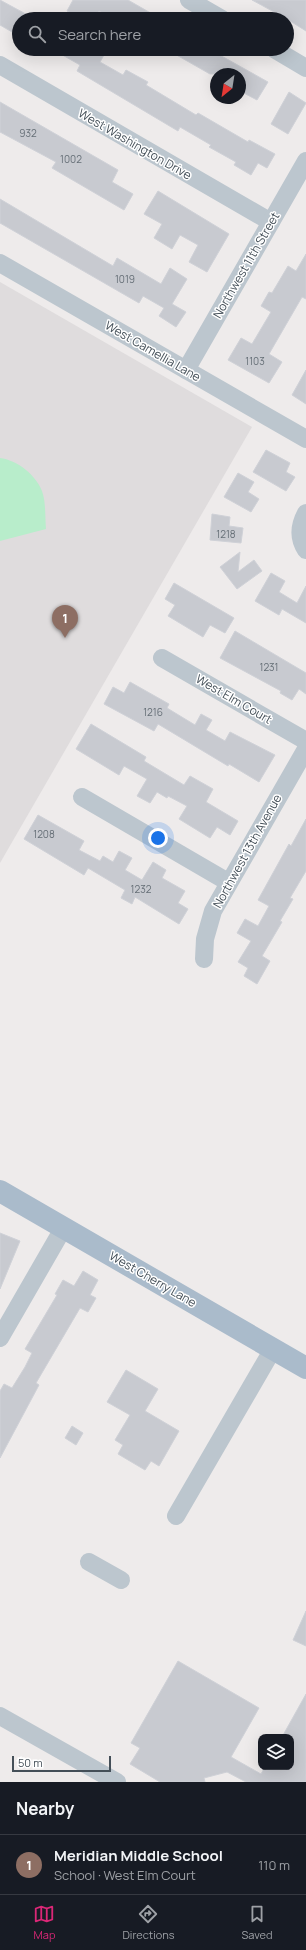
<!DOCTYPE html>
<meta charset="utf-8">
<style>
:root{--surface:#171b24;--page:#20242c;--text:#f1f3f6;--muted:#9ea1a6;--line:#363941;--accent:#db2777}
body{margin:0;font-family:Manrope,sans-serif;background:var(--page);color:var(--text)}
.controls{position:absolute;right:12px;bottom:12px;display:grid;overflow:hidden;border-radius:8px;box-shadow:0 4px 16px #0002}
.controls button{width:36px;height:36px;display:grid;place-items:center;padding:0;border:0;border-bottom:1px solid var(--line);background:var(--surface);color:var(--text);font:20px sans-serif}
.compass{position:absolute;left:210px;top:68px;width:36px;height:36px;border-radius:50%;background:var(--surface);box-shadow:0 4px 16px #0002;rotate:210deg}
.scale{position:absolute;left:12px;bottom:10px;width:99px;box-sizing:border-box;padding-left:4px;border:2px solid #444f58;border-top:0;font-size:11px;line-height:14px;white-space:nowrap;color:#444f58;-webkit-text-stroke:3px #fff;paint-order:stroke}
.you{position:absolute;left:158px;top:838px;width:14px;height:14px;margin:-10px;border:3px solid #fff;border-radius:50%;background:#1a73e8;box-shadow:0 0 0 6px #1a73e833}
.badge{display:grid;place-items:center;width:26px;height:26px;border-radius:50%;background:var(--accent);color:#fff;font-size:13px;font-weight:700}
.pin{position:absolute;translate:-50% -33px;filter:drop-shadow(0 1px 2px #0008)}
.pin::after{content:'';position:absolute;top:21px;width:14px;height:12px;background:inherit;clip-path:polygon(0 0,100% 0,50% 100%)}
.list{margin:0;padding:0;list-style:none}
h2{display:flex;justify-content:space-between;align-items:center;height:52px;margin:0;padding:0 16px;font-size:17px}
h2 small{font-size:13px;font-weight:400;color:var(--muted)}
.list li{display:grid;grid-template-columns:26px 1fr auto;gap:12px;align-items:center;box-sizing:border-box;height:60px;padding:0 16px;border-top:1px solid var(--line)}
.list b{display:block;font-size:15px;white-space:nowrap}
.list p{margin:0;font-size:13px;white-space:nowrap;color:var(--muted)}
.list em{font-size:13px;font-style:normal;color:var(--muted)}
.icon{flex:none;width:22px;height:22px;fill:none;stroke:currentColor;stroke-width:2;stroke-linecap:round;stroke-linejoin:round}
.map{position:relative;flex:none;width:306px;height:1782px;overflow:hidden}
.search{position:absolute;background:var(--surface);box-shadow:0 4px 16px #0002;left:12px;right:12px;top:12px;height:44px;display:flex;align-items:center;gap:10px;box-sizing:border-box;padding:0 14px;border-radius:22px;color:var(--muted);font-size:15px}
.sheet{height:112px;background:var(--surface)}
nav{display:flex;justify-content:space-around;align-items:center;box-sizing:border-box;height:56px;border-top:1px solid var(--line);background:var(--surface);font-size:11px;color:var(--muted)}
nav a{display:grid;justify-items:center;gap:2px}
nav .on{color:var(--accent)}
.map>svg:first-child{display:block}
.education{fill:#dfdcdd}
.green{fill:#b8edcb}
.building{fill:#c8cad0;stroke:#cfd1d7}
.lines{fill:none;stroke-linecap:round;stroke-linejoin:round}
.minor{stroke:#bcc6ce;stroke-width:18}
.major{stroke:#aabbcb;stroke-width:22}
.labels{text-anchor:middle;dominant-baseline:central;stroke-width:3;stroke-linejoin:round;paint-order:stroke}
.number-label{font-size:10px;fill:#656e76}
.street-label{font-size:12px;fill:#444f58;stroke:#fff}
</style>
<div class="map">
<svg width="306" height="1782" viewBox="0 0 306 1782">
<rect width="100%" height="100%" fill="#eeebeb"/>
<path class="education" d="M 0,282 L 252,427 L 0,863 Z"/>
<path class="green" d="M 0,458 C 17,460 36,475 42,491 C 46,502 45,517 46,529 L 0,541 Z"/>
<g class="building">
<path d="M 0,0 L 35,19 L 19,19 L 19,36 L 0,25 Z"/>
<path d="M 73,0 L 128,0 L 161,19 L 114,19 L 99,11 L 94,19 L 82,19 L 67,11 Z"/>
<path d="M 252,0 L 306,0 L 306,31 L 287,19 Z"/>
<path d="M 52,49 L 94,49 L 104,55 L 100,62 L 123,75 L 126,70 L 148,82 L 146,85 L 196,115 L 198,113 L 248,142 L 249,140 L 275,154 L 267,168 L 258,163 L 251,175 L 234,165 L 236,162 L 209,147 L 211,145 L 180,127 L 178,131 L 77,71 L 80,65 Z"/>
<path d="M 166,49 L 209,49 L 268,82 L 257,100 L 240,91 L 240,74 L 210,74 Z"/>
<path d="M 289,92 L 306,103 L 288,134 L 271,124 Z"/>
<path d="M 0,102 L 118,170 L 112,182 L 133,194 L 124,210 L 52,168 L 56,162 L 0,132 Z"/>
<path d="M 158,191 L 229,234 L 207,272 L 189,262 L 198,245 L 180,235 L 172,249 L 154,238 L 162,224 L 144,214 Z"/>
<path d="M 0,199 L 113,266 L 117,258 L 161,284 L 170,268 L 187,279 L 172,304 L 186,312 L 176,327 L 159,316 L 164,308 L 143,296 L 139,303 L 0,223 Z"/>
<path d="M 306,254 L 306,299 L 302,297 L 269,354 L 282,362 L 269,383 L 228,360 L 241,338 L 252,344 L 271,312 L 261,306 L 269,292 L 272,293 L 288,266 L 296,271 Z"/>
<path d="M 306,370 L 306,404 L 292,395 Z"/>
<path d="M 266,450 L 290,463 L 286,472 L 295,477 L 286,491 L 253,472 Z"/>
<path d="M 238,473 L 254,482 L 248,492 L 259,499 L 251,512 L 224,497 Z"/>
<path d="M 212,514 L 230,517 L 229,526 L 243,528 L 241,543 L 210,540 Z"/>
<path d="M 240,552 L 238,572 L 254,560 L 262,571 L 237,589 L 220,567 Z"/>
<path d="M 271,573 L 285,581 L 279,592 L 297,603 L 306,586 L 306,623 L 282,609 L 279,615 L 255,601 Z"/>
<path d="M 174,583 L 234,618 L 225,633 L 210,625 L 203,637 L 168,616 L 175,605 L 165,599 Z"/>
<path d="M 235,631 L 306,673 L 306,694 L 299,689 L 292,700 L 280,693 L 281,691 L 220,658 Z"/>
<path d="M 130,682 L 169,704 L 167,708 L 195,725 L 201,714 L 212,720 L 206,730 L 225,741 L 230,732 L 275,755 L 259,782 L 229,764 L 228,766 L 158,724 L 154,731 L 104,704 L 113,687 L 124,693 Z"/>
<path d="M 91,724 L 146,757 L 144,761 L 184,785 L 190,776 L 213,789 L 206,802 L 238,821 L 230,835 L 217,827 L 210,838 L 179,819 L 187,806 L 168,796 L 167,798 L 157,792 L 150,803 L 137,796 L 147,779 L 124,766 L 119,775 L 76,749 Z"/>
<path d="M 38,815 L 84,841 L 79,850 L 100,861 L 103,856 L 113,862 L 119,851 L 132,858 L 125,870 L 142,880 L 153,862 L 166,870 L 162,878 L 185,891 L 178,903 L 188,909 L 179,924 L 135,897 L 132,904 L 121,898 L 125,890 L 88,868 L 84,875 L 24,839 Z"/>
<path d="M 306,819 L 306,871 L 290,898 L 293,899 L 280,921 L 282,922 L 262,956 L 270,961 L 257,984 L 244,976 L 248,968 L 238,962 L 251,941 L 237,933 L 245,919 L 258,926 L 269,906 L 258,900 L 289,844 L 291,846 Z"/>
<path d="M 0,1233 L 20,1241 L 0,1289 Z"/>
<path d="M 83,1271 L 98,1280 L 90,1295 L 96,1298 L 88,1312 L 80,1308 L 36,1383 L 39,1385 L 0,1458 L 0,1391 L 4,1384 L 12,1388 L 25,1367 L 32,1353 L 25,1349 L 57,1295 L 55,1294 L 63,1280 L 74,1286 Z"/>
<path d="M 126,1370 L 158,1389 L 145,1411 L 179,1431 L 159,1466 L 151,1461 L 145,1470 L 118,1454 L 123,1445 L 115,1440 L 130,1415 L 107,1402 Z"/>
<path d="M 72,1426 L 83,1433 L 76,1445 L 65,1438 Z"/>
<path d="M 306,1611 L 306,1646 L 293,1640 Z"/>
<path d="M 178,1661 L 259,1708 L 231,1757 L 261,1774 L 265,1767 L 291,1767 L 291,1737 L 282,1737 L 306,1694 L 306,1782 L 246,1782 L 227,1772 L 204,1778 L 205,1782 L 160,1782 L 130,1764 L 140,1748 L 131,1743 Z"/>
</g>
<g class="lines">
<g class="minor">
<path d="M 189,0 L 222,19"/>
<path d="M 274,49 L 306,68"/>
<path d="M 0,65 L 271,222"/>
<path d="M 0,263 L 306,439"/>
<path d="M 186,370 L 306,161"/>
<path d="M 306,513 C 299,526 298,538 306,550"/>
<path d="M 162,658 L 306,741"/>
<path d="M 82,797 L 228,882"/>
<path d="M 204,959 L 205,939 L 213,911 L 306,749"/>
<path d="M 0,1338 L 64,1227"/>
<path d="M 176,1516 L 273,1349"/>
<path d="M 89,1562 L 121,1580"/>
<path d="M 0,1716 L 117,1782"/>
</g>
<path class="major" d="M 0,1191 L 306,1368"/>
</g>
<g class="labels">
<g class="number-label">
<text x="28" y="133">932</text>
<text x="71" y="159">1002</text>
<text x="125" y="279">1019</text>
<text x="255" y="361">1103</text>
<text x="226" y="534">1218</text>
<text x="269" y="667">1231</text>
<text x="153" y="712">1216</text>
<text x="44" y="834">1208</text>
<text x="141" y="889">1232</text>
</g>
<g class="street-label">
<text transform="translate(135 144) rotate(30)">West Washington Drive</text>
<text transform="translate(246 265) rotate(-60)">Northwest 11th Street</text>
<text transform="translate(153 351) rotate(30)">West Camellia Lane</text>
<text transform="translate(234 699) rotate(30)">West Elm Court</text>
<text transform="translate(247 851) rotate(-61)">Northwest 13th Avenue</text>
<text transform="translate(153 1279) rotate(30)">West Cherry Lane</text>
</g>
</g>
</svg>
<div class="controls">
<button><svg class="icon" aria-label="layers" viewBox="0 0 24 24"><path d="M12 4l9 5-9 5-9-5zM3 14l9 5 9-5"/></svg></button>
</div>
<svg class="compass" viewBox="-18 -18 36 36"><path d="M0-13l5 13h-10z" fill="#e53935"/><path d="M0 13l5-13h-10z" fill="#9ea1a6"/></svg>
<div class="scale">50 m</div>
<div class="you"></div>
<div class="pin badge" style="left:65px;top:638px;background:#8d6e63">1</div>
<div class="search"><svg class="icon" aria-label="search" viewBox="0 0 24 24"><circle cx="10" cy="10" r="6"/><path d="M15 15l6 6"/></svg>Search here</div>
</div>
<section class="sheet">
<h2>Nearby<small></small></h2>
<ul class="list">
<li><span class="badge" style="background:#8d6e63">1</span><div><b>Meridian Middle School</b><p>School · West Elm Court</p></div><em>110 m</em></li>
</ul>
</section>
<nav>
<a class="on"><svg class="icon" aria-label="map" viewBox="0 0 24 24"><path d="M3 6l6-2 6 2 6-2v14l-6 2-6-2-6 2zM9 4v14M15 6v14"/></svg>Map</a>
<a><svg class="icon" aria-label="directions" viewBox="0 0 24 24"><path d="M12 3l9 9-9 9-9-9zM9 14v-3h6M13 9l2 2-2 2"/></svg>Directions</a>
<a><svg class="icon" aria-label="saved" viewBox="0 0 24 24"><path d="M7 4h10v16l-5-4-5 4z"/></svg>Saved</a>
</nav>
